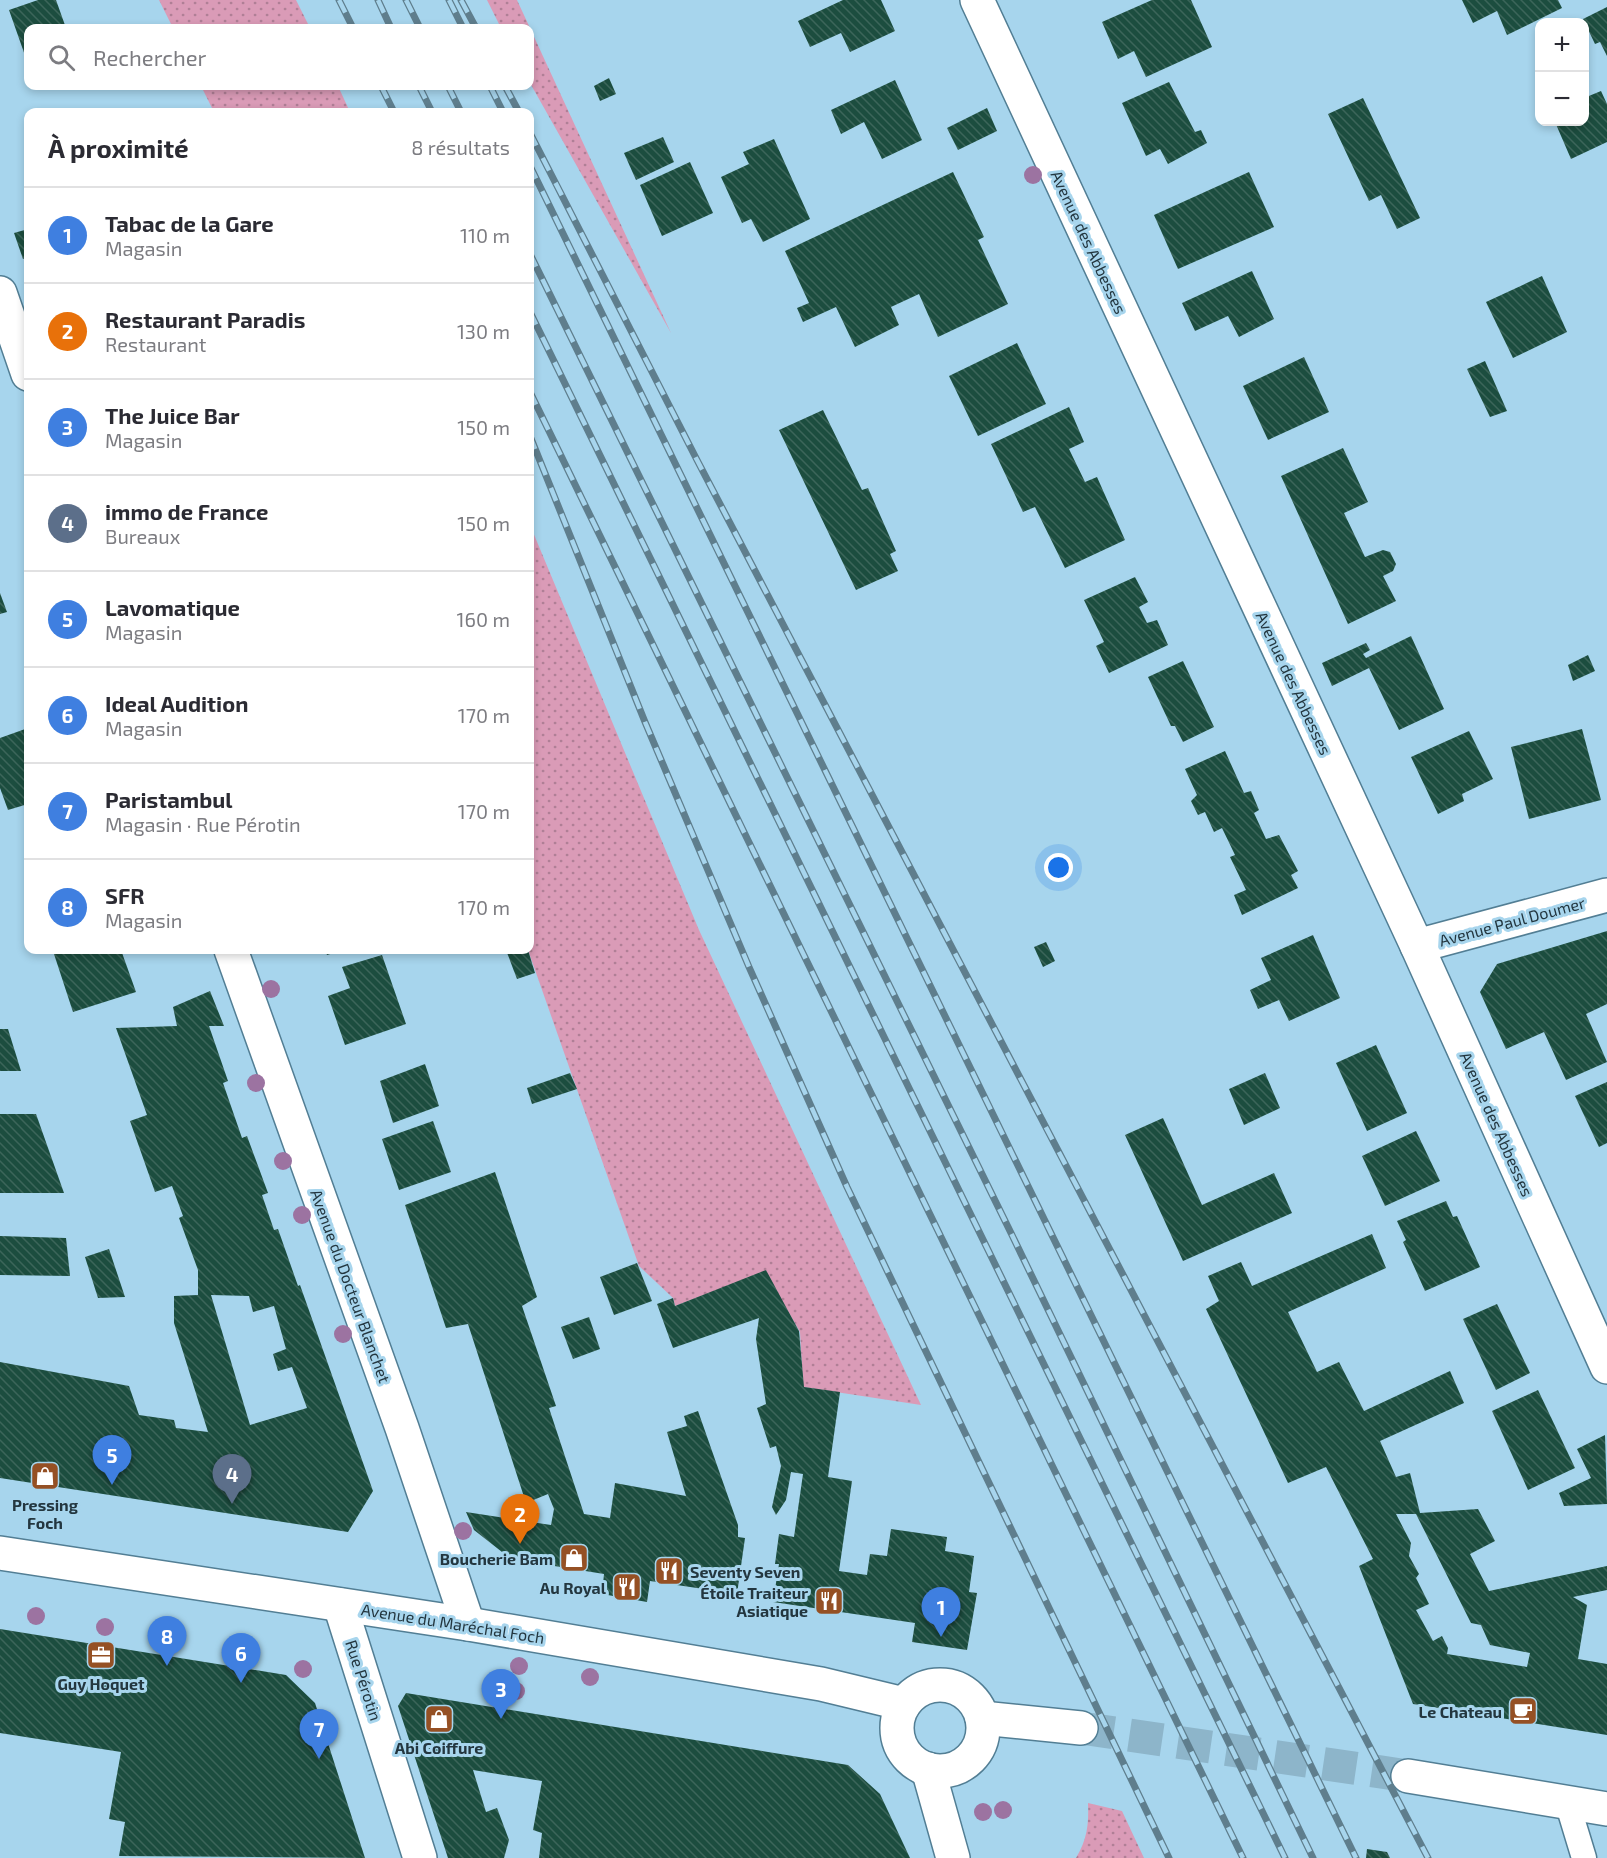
<!DOCTYPE html>
<html lang="fr">
<meta charset="utf-8">
<style>
:root{--surface:#fff;--page:#f2f2f3;--text:#2b2b33;--muted:#7c7c81;--line:#e1e1e2;--accent:#ea580c}
body{margin:0;font-family:"Exo 2",sans-serif;background:var(--page);color:var(--text)}
.controls{position:absolute;right:18px;top:18px;display:grid;overflow:hidden;border-radius:12px;box-shadow:0 3px 9px #0003}
.controls button{width:54px;height:54px;display:grid;place-items:center;padding:0;border:0;border-bottom:2px solid var(--line);background:var(--surface);color:var(--text);font:30px sans-serif}
.you{position:absolute;left:1059px;top:868px;width:21px;height:21px;margin:-15px;border:4px solid #fff;border-radius:50%;background:#1a73e8;box-shadow:0 0 0 9px #1a73e833}
.badge{display:grid;place-items:center;width:39px;height:39px;border-radius:50%;background:var(--accent);color:#fff;font-size:20px;font-weight:700}
.pin{position:absolute;translate:-50% -50px;filter:drop-shadow(0 2px 3px #0008)}
.pin::after{content:'';position:absolute;top:32px;width:21px;height:18px;background:inherit;clip-path:polygon(0 0,100% 0,50% 100%)}
.list{margin:0;padding:0;list-style:none}
h2{display:flex;justify-content:space-between;align-items:center;height:78px;margin:0;padding:0 24px;font-size:26px}
h2 small{font-size:20px;font-weight:400;color:var(--muted)}
.list li{display:grid;grid-template-columns:39px 1fr auto;gap:18px;align-items:center;box-sizing:border-box;height:96px;padding:0 24px;border-top:2px solid var(--line)}
.list b{display:block;font-size:22px;white-space:nowrap}
.list p{margin:0;font-size:20px;white-space:nowrap;color:var(--muted)}
.list em{font-size:20px;font-style:normal;color:var(--muted)}
.icon{flex:none;width:33px;height:33px;fill:none;stroke:currentColor;stroke-width:2;stroke-linecap:round;stroke-linejoin:round}
.map{position:relative;flex:none;width:1607px;height:1858px;overflow:hidden}
.search{position:absolute;background:var(--surface);box-shadow:0 3px 9px #0003;left:24px;top:24px;width:510px;height:66px;display:flex;align-items:center;gap:15px;box-sizing:border-box;padding:0 21px;border-radius:12px;color:var(--muted);font-size:22px}
.panel{position:absolute;background:var(--surface);box-shadow:0 3px 9px #0003;left:24px;top:108px;width:510px;height:846px;border-radius:12px}
.map>svg:first-child{display:block}
.grass{fill:url(#grass-dots)}
.building{fill:url(#building-back-hatch);fill-rule:evenodd}
.lines{fill:none;stroke-linecap:round;stroke-linejoin:round}
.secondary-tunnel{stroke:#8db5ca;stroke-width:33;stroke-dasharray:33 16;stroke-linecap:butt}
.lane-casing{stroke:#527e94;stroke-width:27}
.street-casing{stroke:#527e94;stroke-width:36}
.secondary-casing{stroke:#527e94;stroke-width:36}
.lane{stroke:#fff;stroke-width:24}
.street{stroke:#fff;stroke-width:33}
.secondary{stroke:#fff;stroke-width:33}
.rail-casing{stroke:#5f7e8d;stroke-width:7}
.rail{stroke:#a7d5ed;stroke-width:4.5;stroke-dasharray:14;stroke-linecap:butt}
.tree{fill:#9c73a1}
.labels{text-anchor:middle;dominant-baseline:central;stroke-width:6;stroke-linejoin:round;paint-order:stroke}
.street-label{font-size:16px;fill:#23363f;stroke:#a7d5ed}
.poi-label{font-size:16px;font-weight:bold;fill:#23363f;stroke:#a7d5ed;text-anchor:end}
</style>
<div class="map">
<svg width="1607" height="1858" viewBox="0 0 1607 1858">
<defs>
<pattern id="grass-dots" width="8" height="8" patternUnits="userSpaceOnUse" patternTransform="scale(1.5)"><rect width="8" height="8" fill="#da9bb7"/><path d="M2 2h.1M6 6h.1" fill="none" stroke="#b07f96" stroke-width="1.8" stroke-linecap="round"/></pattern>
<pattern id="building-back-hatch" width="6" height="6" patternUnits="userSpaceOnUse" patternTransform="scale(1.5)"><rect width="6" height="6" fill="#1c4d3f"/><path d="M-1 5l2 2M0 0l6 6M5-1l2 2" fill="none" stroke="#3c655a"/></pattern>
</defs>
<rect width="100%" height="100%" fill="#a7d5ed"/>
<g class="grass">
<path d="M 159,0 L 296,0 L 310,28 L 173,28 Z"/>
<path d="M 487,0 L 517,0 L 671,333 L 530,83 L 530,28 L 501,28 Z"/>
<path d="M 201,86 L 338,86 L 350,112 L 214,112 Z"/>
<path d="M 530,525 L 699,930 L 921,1405 L 803,1387 L 800,1332 L 765,1272 L 675,1306 L 673,1298 L 639,1266 L 528,950 Z"/>
<path d="M 1088,1803 L 1122,1811 L 1144,1858 L 1076,1858 C 1087,1840 1089,1824 1088,1803 Z"/>
</g>
<g class="building">
<path d="M 38,0 L 56,0 L 66,28 L 28,28 L 28,64 L 9,10 Z"/>
<path d="M 843,0 L 881,0 L 895,31 L 850,52 L 841,33 L 810,47 L 798,21 Z"/>
<path d="M 1152,0 L 1191,0 L 1212,47 L 1146,77 L 1134,51 L 1118,59 L 1102,22 Z"/>
<path d="M 1462,0 L 1558,0 L 1562,8 L 1507,35 L 1497,11 L 1473,23 Z"/>
<path d="M 1607,7 L 1607,56 L 1600,42 L 1595,44 L 1583,19 Z"/>
<path d="M 609,78 L 616,94 L 600,101 L 594,86 Z"/>
<path d="M 895,80 L 922,140 L 882,159 L 864,122 L 841,134 L 831,110 Z"/>
<path d="M 1169,82 L 1195,132 L 1201,130 L 1207,143 L 1168,164 L 1160,149 L 1146,156 L 1122,103 Z"/>
<path d="M 1601,91 L 1607,104 L 1607,142 L 1571,159 L 1555,122 L 1584,122 L 1584,98 Z"/>
<path d="M 1363,98 L 1420,218 L 1397,229 L 1381,195 L 1369,201 L 1328,114 Z"/>
<path d="M 987,108 L 997,131 L 958,150 L 947,128 Z"/>
<path d="M 663,137 L 674,162 L 636,180 L 624,153 Z"/>
<path d="M 774,139 L 810,219 L 763,242 L 751,219 L 742,223 L 721,177 L 749,164 L 743,152 Z"/>
<path d="M 690,162 L 713,213 L 662,236 L 640,185 Z"/>
<path d="M 953,172 L 984,237 L 978,240 L 1008,304 L 938,337 L 919,294 L 891,307 L 899,325 L 855,347 L 836,307 L 803,322 L 797,308 L 809,303 L 785,251 Z"/>
<path d="M 1249,172 L 1274,227 L 1178,269 L 1154,215 Z"/>
<path d="M 28,229 L 28,257 L 23,259 L 14,233 Z"/>
<path d="M 1252,271 L 1274,319 L 1239,337 L 1228,316 L 1195,331 L 1182,303 Z"/>
<path d="M 1542,276 L 1567,332 L 1513,358 L 1486,302 Z"/>
<path d="M 1017,343 L 1046,404 L 978,436 L 949,376 Z"/>
<path d="M 1304,357 L 1329,412 L 1268,440 L 1243,386 Z"/>
<path d="M 1485,361 L 1507,411 L 1490,417 L 1467,369 Z"/>
<path d="M 1069,407 L 1084,442 L 1069,449 L 1085,482 L 1097,477 L 1125,540 L 1065,568 L 1035,507 L 1023,512 L 991,444 Z"/>
<path d="M 823,410 L 862,490 L 868,488 L 896,551 L 890,554 L 898,571 L 856,590 L 779,430 Z"/>
<path d="M 1343,448 L 1368,502 L 1344,513 L 1365,557 L 1383,550 L 1390,552 L 1396,564 L 1393,571 L 1383,576 L 1396,601 L 1348,624 L 1281,476 Z"/>
<path d="M 1135,577 L 1148,602 L 1139,607 L 1147,623 L 1157,620 L 1168,645 L 1109,673 L 1096,646 L 1104,642 L 1084,600 Z"/>
<path d="M 0,593 L 7,612 L 0,614 Z"/>
<path d="M 1411,636 L 1444,709 L 1399,730 L 1369,668 L 1332,686 L 1322,663 L 1366,643 L 1370,650 L 1363,654 L 1366,658 Z"/>
<path d="M 1588,655 L 1595,671 L 1573,681 L 1568,665 Z"/>
<path d="M 1183,661 L 1214,727 L 1183,742 L 1175,726 L 1171,726 L 1148,677 Z"/>
<path d="M 28,728 L 28,804 L 8,810 L 0,788 L 0,738 Z"/>
<path d="M 1582,729 L 1601,800 L 1529,819 L 1511,747 Z"/>
<path d="M 1469,731 L 1493,779 L 1462,794 L 1464,801 L 1438,814 L 1411,757 Z"/>
<path d="M 1225,751 L 1244,793 L 1251,791 L 1259,810 L 1254,813 L 1266,839 L 1279,835 L 1298,871 L 1291,875 L 1298,888 L 1242,915 L 1234,895 L 1246,890 L 1230,857 L 1235,855 L 1222,828 L 1214,832 L 1205,812 L 1198,815 L 1191,801 L 1197,795 L 1185,769 Z"/>
<path d="M 1607,931 L 1607,1004 L 1586,1014 L 1607,1062 L 1566,1080 L 1544,1032 L 1506,1049 L 1480,992 L 1497,964 Z"/>
<path d="M 1313,935 L 1340,998 L 1289,1021 L 1279,1000 L 1258,1009 L 1250,990 L 1271,980 L 1261,958 Z"/>
<path d="M 1046,942 L 1055,961 L 1043,967 L 1034,947 Z"/>
<path d="M 65,950 L 121,950 L 136,992 L 73,1012 L 54,954 Z"/>
<path d="M 325,950 L 343,950 L 327,955 Z"/>
<path d="M 506,950 L 528,950 L 535,973 L 517,979 Z"/>
<path d="M 382,955 L 406,1024 L 345,1045 L 328,996 L 350,988 L 342,967 Z"/>
<path d="M 210,991 L 224,1026 L 209,1026 L 228,1081 L 223,1083 L 242,1138 L 247,1136 L 268,1193 L 262,1195 L 274,1230 L 278,1229 L 298,1286 L 300,1285 L 373,1491 L 348,1532 L 0,1478 L 0,1362 L 129,1386 L 139,1415 L 174,1420 L 176,1428 L 208,1432 L 174,1323 L 174,1296 L 198,1295 L 198,1270 L 179,1218 L 183,1216 L 172,1186 L 155,1192 L 130,1121 L 147,1115 L 116,1028 L 177,1026 L 173,1007 ZM 211,1295 L 249,1296 L 253,1312 L 274,1306 L 286,1349 L 273,1354 L 278,1371 L 292,1367 L 307,1408 L 250,1425 Z"/>
<path d="M 0,1029 L 8,1029 L 21,1071 L 0,1071 Z"/>
<path d="M 1376,1045 L 1407,1113 L 1367,1131 L 1336,1063 Z"/>
<path d="M 425,1064 L 439,1106 L 393,1123 L 380,1081 Z"/>
<path d="M 570,1073 L 577,1089 L 532,1104 L 527,1088 Z"/>
<path d="M 1265,1073 L 1280,1108 L 1244,1125 L 1229,1089 Z"/>
<path d="M 1607,1082 L 1607,1143 L 1599,1147 L 1575,1096 Z"/>
<path d="M 0,1114 L 36,1114 L 64,1193 L 0,1193 Z"/>
<path d="M 1163,1118 L 1202,1205 L 1274,1173 L 1292,1213 L 1183,1261 L 1125,1135 Z"/>
<path d="M 433,1121 L 451,1172 L 399,1190 L 382,1139 Z"/>
<path d="M 1416,1131 L 1440,1181 L 1385,1206 L 1362,1156 Z"/>
<path d="M 495,1172 L 537,1297 L 522,1306 L 556,1406 L 549,1408 L 584,1514 L 610,1518 L 615,1483 L 686,1496 L 667,1432 L 687,1426 L 684,1416 L 698,1411 L 738,1525 L 738,1537 L 745,1538 L 737,1594 L 650,1581 L 647,1602 L 602,1594 L 604,1574 L 511,1559 L 474,1530 L 466,1512 L 551,1525 L 554,1509 L 548,1494 L 526,1503 L 468,1324 L 446,1328 L 405,1205 Z"/>
<path d="M 1446,1201 L 1453,1217 L 1457,1216 L 1480,1267 L 1425,1291 L 1403,1242 L 1406,1240 L 1397,1221 Z"/>
<path d="M 1372,1234 L 1386,1268 L 1288,1312 L 1317,1372 L 1339,1362 L 1364,1411 L 1450,1371 L 1464,1403 L 1380,1441 L 1396,1477 L 1410,1473 L 1420,1513 L 1478,1509 L 1495,1541 L 1470,1554 L 1489,1591 L 1607,1566 L 1607,1590 L 1573,1597 L 1587,1605 L 1578,1659 L 1607,1664 L 1607,1735 L 1413,1704 L 1359,1566 L 1373,1559 L 1326,1467 L 1288,1483 L 1206,1309 L 1219,1301 L 1208,1276 L 1241,1262 L 1252,1286 ZM 1396,1514 L 1416,1514 L 1471,1623 L 1481,1625 L 1490,1645 L 1530,1653 L 1527,1667 L 1447,1654 L 1448,1648 L 1442,1636 L 1433,1641 L 1416,1610 L 1429,1604 L 1416,1578 L 1419,1574 L 1409,1556 L 1411,1543 Z"/>
<path d="M 0,1236 L 66,1238 L 70,1276 L 0,1275 Z"/>
<path d="M 109,1249 L 125,1297 L 98,1298 L 85,1257 Z"/>
<path d="M 637,1263 L 652,1301 L 614,1315 L 600,1277 Z"/>
<path d="M 766,1270 L 799,1331 L 804,1387 L 840,1392 L 828,1477 L 852,1481 L 839,1571 L 867,1575 L 870,1554 L 887,1556 L 891,1529 L 947,1537 L 945,1551 L 974,1556 L 969,1592 L 977,1593 L 967,1650 L 912,1642 L 915,1623 L 773,1602 L 779,1564 L 775,1564 L 779,1534 L 794,1537 L 803,1474 L 791,1472 L 786,1500 L 776,1515 L 772,1507 L 781,1466 L 776,1446 L 770,1448 L 757,1408 L 766,1404 L 756,1339 L 759,1318 L 673,1348 L 657,1304 L 673,1298 L 675,1306 Z"/>
<path d="M 1497,1304 L 1530,1373 L 1496,1390 L 1463,1319 Z"/>
<path d="M 589,1317 L 600,1349 L 573,1359 L 561,1327 Z"/>
<path d="M 1538,1390 L 1575,1468 L 1528,1490 L 1492,1411 Z"/>
<path d="M 1605,1435 L 1607,1504 L 1564,1506 L 1559,1493 L 1591,1478 L 1577,1449 Z"/>
<path d="M 0,1629 L 286,1675 L 315,1703 L 365,1858 L 119,1856 L 125,1822 L 109,1819 L 121,1752 L 0,1733 Z"/>
<path d="M 406,1693 L 848,1765 L 880,1794 L 910,1858 L 539,1858 L 542,1833 L 533,1830 L 542,1781 L 473,1770 L 486,1812 L 497,1808 L 509,1840 L 504,1858 L 448,1858 L 398,1706 Z"/>
<path d="M 1367,1849 L 1387,1852 L 1390,1858 L 1366,1858 Z"/>
</g>
<g class="lines">
<path class="secondary-tunnel" d="M 1081,1728 L 1408,1776"/>
<g class="lane-casing">
<path id="lane" d="M 1567,1802 L 1584,1858"/>
</g>
<g class="street-casing">
<g id="street">
<path d="M 977,0 L 1417,946 L 1607,1367"/>
<path d="M 0,293 L 28,374"/>
<path d="M 1417,946 L 1607,895"/>
<path d="M 231,950 L 402,1428 L 468,1624"/>
<path d="M 340,1605 L 420,1858"/>
<path d="M 928,1769 L 953,1858"/>
</g>
</g>
<g class="secondary-casing">
<g id="secondary">
<path d="M 0,1553 L 468,1624 L 821,1684 L 904,1704"/>
<circle cx="940" cy="1728" r="43"/>
<path d="M 982,1718 L 1081,1728"/>
<path d="M 1408,1776 L 1607,1809"/>
</g>
</g>
<use href="#lane" class="lane"/>
<use href="#street" class="street"/>
<use href="#secondary" class="secondary"/>
<g class="rail-casing">
<g id="rail">
<path d="M 339,0 L 353,28"/>
<path d="M 378,0 L 391,28"/>
<path d="M 406,0 L 420,28"/>
<path d="M 449,0 L 463,28"/>
<path d="M 461,0 L 476,28"/>
<path d="M 381,86 L 394,112"/>
<path d="M 419,86 L 432,112"/>
<path d="M 448,86 L 461,112"/>
<path d="M 490,86 L 503,112"/>
<path d="M 505,86 L 519,112"/>
<path d="M 530,133 L 697,460 L 1428,1858"/>
<path d="M 530,166 L 1356,1858"/>
<path d="M 530,254 L 1011,1233 L 1313,1858"/>
<path d="M 530,312 L 1285,1858"/>
<path d="M 530,392 L 1243,1858"/>
<path d="M 530,436 L 645,722 L 749,967 L 847,1187 L 1169,1858"/>
</g>
</g>
<use href="#rail" class="rail"/>
</g>
<g class="tree">
<circle cx="1033" cy="175" r="9"/>
<circle cx="271" cy="989" r="9"/>
<circle cx="256" cy="1083" r="9"/>
<circle cx="283" cy="1161" r="9"/>
<circle cx="302" cy="1215" r="9"/>
<circle cx="343" cy="1334" r="9"/>
<circle cx="463" cy="1531" r="9"/>
<circle cx="36" cy="1616" r="9"/>
<circle cx="105" cy="1627" r="9"/>
<circle cx="174" cy="1638" r="9"/>
<circle cx="519" cy="1666" r="9"/>
<circle cx="303" cy="1669" r="9"/>
<circle cx="590" cy="1677" r="9"/>
<circle cx="516" cy="1691" r="9"/>
<circle cx="1003" cy="1810" r="9"/>
<circle cx="983" cy="1812" r="9"/>
</g>
<defs>
<g id="shop-square" transform="scale(1.5)"><rect x="-9" y="-9" width="18" height="18" rx="4" fill="#955024" stroke="#a7d5ed"/><path d="M-5-2.5h2.3a2.7 3.5 0 0 1 5.4 0H5L5.5 6h-11ZM-1.5-2.5h3a1.5 2.3 0 0 0-3 0Z" fill="#fff"/></g>
<g id="restaurant-square" transform="scale(1.5)"><rect x="-9" y="-9" width="18" height="18" rx="4" fill="#955024" stroke="#a7d5ed"/><path d="M-5-6h1v4h1v-4h1v4h1v-4h1v5L-1.5 .5V6h-2V.5L-5-1ZM5-6V6H3V1.5H1.5Q1.5-4 5-6Z" fill="#fff"/></g>
<g id="office-square" transform="scale(1.5)"><rect x="-9" y="-9" width="18" height="18" rx="4" fill="#955024" stroke="#a7d5ed"/><path d="M-6-3h4V-5.5h4V-3h4V5H-6ZM-1-4.5V-3h2v-1.5ZM-6 0V1H6V0Z" fill="#fff"/></g>
<g id="cafe-square" transform="scale(1.5)"><rect x="-9" y="-9" width="18" height="18" rx="4" fill="#955024" stroke="#a7d5ed"/><path d="M-5.5-4.5H6V0H3Q3 3.5 0 3.5H-2.5Q-5.5 3.5-5.5 0ZM3-3.2v2h1.7v-2ZM-6 4.5H4V6H-6Z" fill="#fff"/></g>
</defs>
<g fill-rule="evenodd">
<use href="#shop-square" x="45" y="1476"/>
<use href="#shop-square" x="574" y="1558"/>
<use href="#restaurant-square" x="669" y="1571"/>
<use href="#restaurant-square" x="627" y="1587"/>
<use href="#restaurant-square" x="829" y="1601"/>
<use href="#office-square" x="101" y="1655"/>
<use href="#cafe-square" x="1523" y="1711"/>
<use href="#shop-square" x="439" y="1719"/>
</g>
<g class="labels">
<g class="street-label">
<text transform="translate(1089 242) rotate(65)">Avenue des Abbesses</text>
<text transform="translate(1294 683) rotate(65)">Avenue des Abbesses</text>
<text transform="translate(1512 921) rotate(-15)">Avenue Paul Doumer</text>
<text transform="translate(1497 1124) rotate(66)">Avenue des Abbesses</text>
<text transform="translate(351 1286) rotate(70)">Avenue du Docteur Blanchet</text>
<text transform="translate(453 1623) rotate(9)">Avenue du Maréchal Foch</text>
<text transform="translate(364 1680) rotate(72)">Rue Pérotin</text>
</g>
<g class="poi-label">
<text x="45" y="1504" text-anchor="middle">Pressing<tspan x="45" dy="18">Foch</tspan></text>
<text x="553" y="1558">Boucherie Bam</text>
<text x="690" y="1571" text-anchor="start">Seventy Seven</text>
<text x="606" y="1587">Au Royal</text>
<text x="808" y="1592">Étoile Traiteur<tspan x="808" dy="18">Asiatique</tspan></text>
<text x="101" y="1683" text-anchor="middle">Guy Hoquet</text>
<text x="1502" y="1711">Le Chateau</text>
<text x="439" y="1747" text-anchor="middle">Abi Coiffure</text>
</g>
</g>
</svg>
<div class="controls">
<button>+</button>
<button>−</button>
</div>
<div class="you"></div>
<div class="pin badge" style="left:941px;top:1637px;background:#3f7fe0">1</div>
<div class="pin badge" style="left:520px;top:1544px;background:#e8710a">2</div>
<div class="pin badge" style="left:501px;top:1719px;background:#3f7fe0">3</div>
<div class="pin badge" style="left:232px;top:1504px;background:#5c6f8a">4</div>
<div class="pin badge" style="left:112px;top:1485px;background:#3f7fe0">5</div>
<div class="pin badge" style="left:241px;top:1683px;background:#3f7fe0">6</div>
<div class="pin badge" style="left:319px;top:1759px;background:#3f7fe0">7</div>
<div class="pin badge" style="left:167px;top:1666px;background:#3f7fe0">8</div>
<div class="search"><svg class="icon" aria-label="search" viewBox="0 0 24 24"><circle cx="10" cy="10" r="6"/><path d="M15 15l6 6"/></svg>Rechercher</div>
<section class="panel">
<h2>À proximité<small>8 résultats</small></h2>
<ul class="list">
<li><span class="badge" style="background:#3f7fe0">1</span><div><b>Tabac de la Gare</b><p>Magasin</p></div><em>110 m</em></li>
<li><span class="badge" style="background:#e8710a">2</span><div><b>Restaurant Paradis</b><p>Restaurant</p></div><em>130 m</em></li>
<li><span class="badge" style="background:#3f7fe0">3</span><div><b>The Juice Bar</b><p>Magasin</p></div><em>150 m</em></li>
<li><span class="badge" style="background:#5c6f8a">4</span><div><b>immo de France</b><p>Bureaux</p></div><em>150 m</em></li>
<li><span class="badge" style="background:#3f7fe0">5</span><div><b>Lavomatique</b><p>Magasin</p></div><em>160 m</em></li>
<li><span class="badge" style="background:#3f7fe0">6</span><div><b>Ideal Audition</b><p>Magasin</p></div><em>170 m</em></li>
<li><span class="badge" style="background:#3f7fe0">7</span><div><b>Paristambul</b><p>Magasin · Rue Pérotin</p></div><em>170 m</em></li>
<li><span class="badge" style="background:#3f7fe0">8</span><div><b>SFR</b><p>Magasin</p></div><em>170 m</em></li>
</ul>
</section>
</div>
